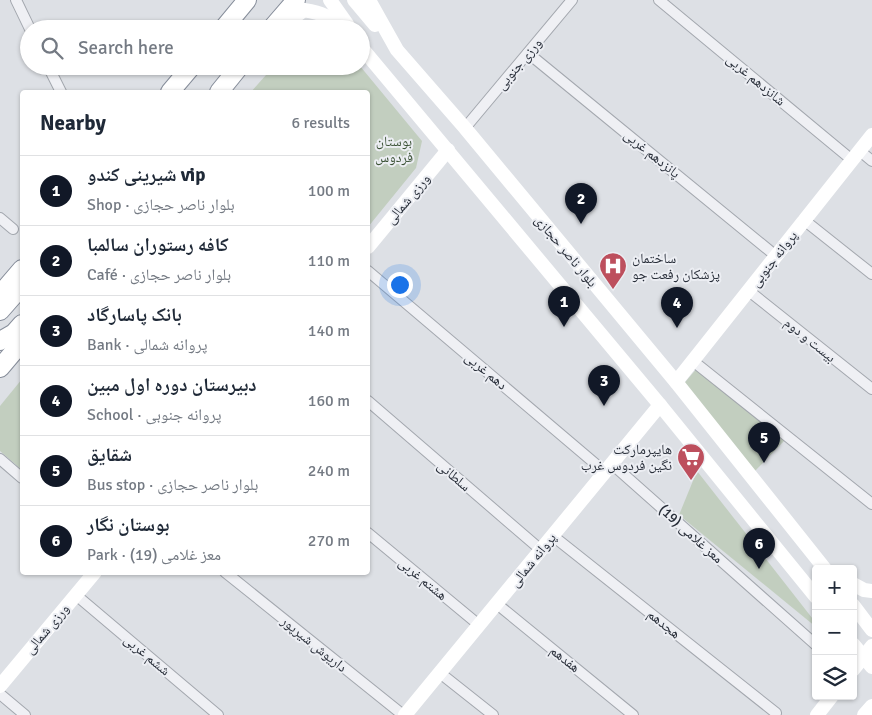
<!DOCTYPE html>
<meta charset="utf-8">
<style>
:root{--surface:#fff;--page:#f2f2f3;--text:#1f2937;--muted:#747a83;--line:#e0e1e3;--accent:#111827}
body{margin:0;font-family:Signika,"Noto Naskh Arabic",sans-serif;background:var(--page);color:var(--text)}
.controls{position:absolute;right:15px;bottom:15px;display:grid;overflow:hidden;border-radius:5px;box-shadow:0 1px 4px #0004}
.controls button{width:45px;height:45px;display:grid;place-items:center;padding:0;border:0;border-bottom:1px solid var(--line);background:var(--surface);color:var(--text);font:25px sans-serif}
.you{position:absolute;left:399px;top:284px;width:18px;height:18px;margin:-12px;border:4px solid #fff;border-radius:50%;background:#1a73e8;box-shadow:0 0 0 8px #1a73e833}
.badge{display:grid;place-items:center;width:32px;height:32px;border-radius:50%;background:var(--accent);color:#fff;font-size:16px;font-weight:700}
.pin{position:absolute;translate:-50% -41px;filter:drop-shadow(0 1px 2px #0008)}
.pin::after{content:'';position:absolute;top:26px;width:18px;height:15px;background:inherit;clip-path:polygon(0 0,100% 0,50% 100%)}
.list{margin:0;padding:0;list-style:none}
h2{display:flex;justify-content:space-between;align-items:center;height:65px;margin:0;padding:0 20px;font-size:21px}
h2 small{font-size:16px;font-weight:400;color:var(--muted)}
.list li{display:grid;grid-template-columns:32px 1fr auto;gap:15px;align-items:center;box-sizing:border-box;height:70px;padding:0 20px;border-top:1px solid var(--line)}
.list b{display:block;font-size:19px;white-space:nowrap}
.list p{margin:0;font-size:16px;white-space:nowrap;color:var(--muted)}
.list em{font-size:16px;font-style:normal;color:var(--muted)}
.icon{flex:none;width:28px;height:28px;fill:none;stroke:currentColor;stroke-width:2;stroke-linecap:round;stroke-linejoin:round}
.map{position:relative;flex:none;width:872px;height:715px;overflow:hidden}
.search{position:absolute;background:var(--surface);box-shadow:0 1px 4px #0004;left:20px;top:20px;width:350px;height:55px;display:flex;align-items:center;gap:12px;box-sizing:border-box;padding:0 18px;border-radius:28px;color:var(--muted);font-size:19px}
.panel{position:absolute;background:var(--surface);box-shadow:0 1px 4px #0004;left:20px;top:90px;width:350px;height:485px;border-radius:5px}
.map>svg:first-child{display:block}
.green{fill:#c2cebf}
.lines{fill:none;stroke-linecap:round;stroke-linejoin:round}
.street-casing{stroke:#a3a7ae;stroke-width:12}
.highway-casing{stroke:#868d9a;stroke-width:20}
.street{stroke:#eff0f4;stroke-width:10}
.secondary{stroke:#fff;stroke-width:14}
.highway{stroke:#fff;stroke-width:18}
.labels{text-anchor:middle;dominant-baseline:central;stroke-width:4;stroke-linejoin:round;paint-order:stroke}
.street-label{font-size:14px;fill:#282e39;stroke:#eceef3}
.park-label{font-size:14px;fill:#3c5337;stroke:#eceef3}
.poi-label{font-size:14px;fill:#282e39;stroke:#eceef3;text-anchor:start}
</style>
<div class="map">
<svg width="872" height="715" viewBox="0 0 872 715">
<rect width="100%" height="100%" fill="#dde0e5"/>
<g class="green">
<path d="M 274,66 L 360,66 L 422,141 L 416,168 L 368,227 L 368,92 L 251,92 Z"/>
<path d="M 698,367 L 786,439 L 754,472 L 681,387 Z"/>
<path d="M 22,379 L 22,470 L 0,451 L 0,406 Z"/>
<path d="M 697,471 L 816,623 L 816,627 L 679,515 Z"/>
</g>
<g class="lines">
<g class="street-casing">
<g id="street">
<path d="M 16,0 L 30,29"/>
<path d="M 659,0 L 852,160"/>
<path d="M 528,53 L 776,256"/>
<path d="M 48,66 L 61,92"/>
<path d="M 465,128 L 572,0"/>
<path d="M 860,151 L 872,161"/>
<path d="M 0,218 L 13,229"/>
<path d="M 804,220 L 872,274"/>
<path d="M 368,271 L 605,472"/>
<path d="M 749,291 L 872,389"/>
<path d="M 693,361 L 872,504"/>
<path d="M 368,401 L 541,550"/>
<path d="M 0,459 L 22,478"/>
<path d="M 612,464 L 816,645"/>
<path d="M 368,533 L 479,625"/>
<path d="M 553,536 L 776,713"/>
<path d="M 225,572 L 403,715"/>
<path d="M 76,595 L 218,715"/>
<path d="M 497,604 L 633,715"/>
<path d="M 440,673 L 493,715"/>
<path d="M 0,694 L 25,715"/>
</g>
</g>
<g class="highway-casing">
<g id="highway">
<path d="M 223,29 L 247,0"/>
<path d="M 271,29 L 296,0"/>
<path d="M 170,92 L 192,66"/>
<path d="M 219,92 L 240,66"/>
<path d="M 3,291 L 22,269"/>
<path d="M 0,311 L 22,286"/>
<path d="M 0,341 L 14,333 L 22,324"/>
<path d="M 0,368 L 22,342"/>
</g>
</g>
<use href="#street" class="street"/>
<g class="secondary">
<path d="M 330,0 L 347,24"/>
<path d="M 354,0 L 375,25"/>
<path d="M 369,0 L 397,50 L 465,128 L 676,382 L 825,569"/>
<path d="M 278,29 L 304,10 C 322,13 330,16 343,29"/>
<path d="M 361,47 L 660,405 L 816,597"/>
<path d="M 368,247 L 448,150"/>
<path d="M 676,382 L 872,135"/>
<path d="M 853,584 L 864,590 L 872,591"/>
<path d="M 853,605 L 872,630"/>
<path d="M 853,644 L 872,667"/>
<path d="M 853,670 L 872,646"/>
<path d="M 0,686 L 95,572"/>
<path d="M 405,715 L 660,405"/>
<path d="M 817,715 L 832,696"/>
<path d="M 864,715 L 872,706"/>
</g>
<use href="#highway" class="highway"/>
</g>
<defs>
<g id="hospital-pin" transform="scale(1.4375)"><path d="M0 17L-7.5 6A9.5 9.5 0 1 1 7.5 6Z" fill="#bd4f5d" stroke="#eceef3"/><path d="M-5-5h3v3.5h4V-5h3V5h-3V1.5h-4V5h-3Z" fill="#fff"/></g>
<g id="supermarket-pin" transform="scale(1.4375)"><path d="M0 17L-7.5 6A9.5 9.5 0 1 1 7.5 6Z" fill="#bd4f5d" stroke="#eceef3"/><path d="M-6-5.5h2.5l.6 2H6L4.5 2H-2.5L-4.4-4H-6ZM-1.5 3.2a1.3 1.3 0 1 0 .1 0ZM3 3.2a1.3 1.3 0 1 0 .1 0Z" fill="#fff"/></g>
</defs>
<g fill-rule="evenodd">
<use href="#hospital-pin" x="613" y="266"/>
<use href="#supermarket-pin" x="691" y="457"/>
</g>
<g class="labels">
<g class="street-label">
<text transform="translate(519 64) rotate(-50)">ورزی جنوبی</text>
<text transform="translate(756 80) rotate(40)">شانزدهم غربی</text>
<text transform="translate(652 154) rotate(39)">پانزدهم غربی</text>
<text transform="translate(408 199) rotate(-50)">ورزی شمالی</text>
<text transform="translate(566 251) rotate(50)">بلوار ناصر حجازی</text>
<text transform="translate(774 259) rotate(-52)">پروانه جنوبی</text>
<text transform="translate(810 340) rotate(39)">بیست و دوم</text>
<text transform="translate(486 371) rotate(40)">دهم غربی</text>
<text transform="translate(454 476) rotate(41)">سلطانی</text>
<text transform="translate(691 534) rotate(42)">معز غلامی (19)</text>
<text transform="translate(533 560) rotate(-51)">پروانه شمالی</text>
<text transform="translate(423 579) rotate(40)">هشتم غربی</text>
<text transform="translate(664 624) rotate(39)">هجدهم</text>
<text transform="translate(47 629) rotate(-50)">ورزی شمالی</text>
<text transform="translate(314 644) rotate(39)">داریوش شیرپور</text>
<text transform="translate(147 655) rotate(40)">ششم غربی</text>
<text transform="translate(565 659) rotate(39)">هفدهم</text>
</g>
<g class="park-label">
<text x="394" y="141">بوستان<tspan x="394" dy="16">فردوس</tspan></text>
</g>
<g class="poi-label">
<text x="632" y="258">ساختمان<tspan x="632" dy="16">پزشكان رفعت جو</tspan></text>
<text x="672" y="449" text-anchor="end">هایپرمارکت<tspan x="672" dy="16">نگین فردوس غرب</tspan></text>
</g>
</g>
</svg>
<div class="controls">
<button>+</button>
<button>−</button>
<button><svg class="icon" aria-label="layers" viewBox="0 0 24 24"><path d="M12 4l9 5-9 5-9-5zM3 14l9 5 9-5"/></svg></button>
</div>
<div class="you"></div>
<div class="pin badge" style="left:564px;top:327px">1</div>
<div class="pin badge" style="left:581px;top:224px">2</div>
<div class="pin badge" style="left:604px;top:406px">3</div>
<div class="pin badge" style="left:677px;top:328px">4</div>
<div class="pin badge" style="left:764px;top:463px">5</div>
<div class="pin badge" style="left:759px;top:569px">6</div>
<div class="search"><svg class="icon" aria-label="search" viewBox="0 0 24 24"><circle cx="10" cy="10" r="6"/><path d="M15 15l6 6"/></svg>Search here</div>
<section class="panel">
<h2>Nearby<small>6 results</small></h2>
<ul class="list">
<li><span class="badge">1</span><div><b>شیرینی کندو vip</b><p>Shop · بلوار ناصر حجازی</p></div><em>100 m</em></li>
<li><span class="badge">2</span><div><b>کافه رستوران سالمبا</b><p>Café · بلوار ناصر حجازی</p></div><em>110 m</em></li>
<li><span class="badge">3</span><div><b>بانک پاسارگاد</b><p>Bank · پروانه شمالی</p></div><em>140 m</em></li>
<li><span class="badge">4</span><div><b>دبیرستان دوره اول مبین</b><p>School · پروانه جنوبی</p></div><em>160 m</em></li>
<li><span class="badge">5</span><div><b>شقایق</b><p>Bus stop · بلوار ناصر حجازی</p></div><em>240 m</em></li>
<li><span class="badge">6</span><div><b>بوستان نگار</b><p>Park · معز غلامی (19)</p></div><em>270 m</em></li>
</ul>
</section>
</div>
